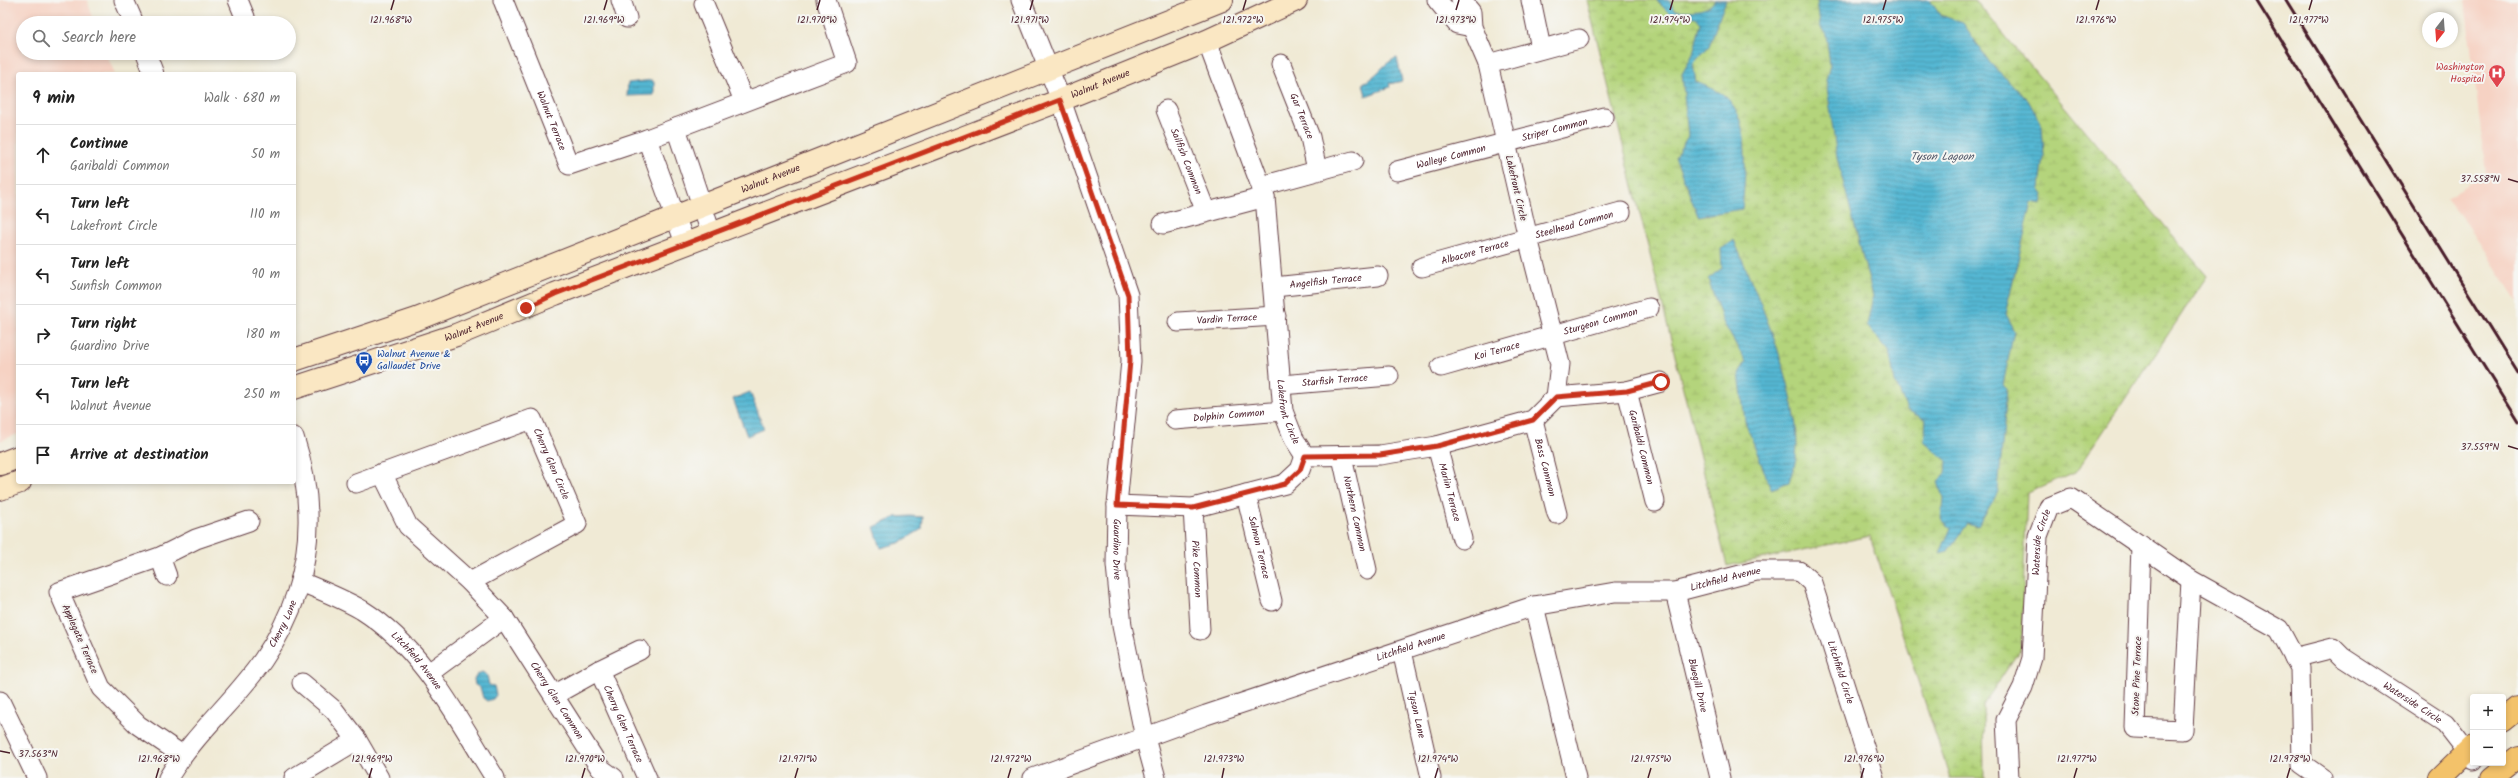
<!DOCTYPE html>
<meta charset="utf-8">
<style>
:root{--surface:#fff;--page:#f6f6f6;--text:#222;--muted:#767676;--line:#e0e0e0}
body{margin:0;font-family:Kalam,sans-serif;background:var(--page);color:var(--text)}
.controls{position:absolute;right:12px;bottom:12px;display:grid;overflow:hidden;border-radius:4px;box-shadow:0 2px 6px #0003}
.controls button{width:36px;height:36px;display:grid;place-items:center;padding:0;border:0;border-bottom:1px solid var(--line);background:var(--surface);color:var(--text);font:20px sans-serif}
.compass{position:absolute;left:2422px;top:12px;width:36px;height:36px;border-radius:50%;background:var(--surface);box-shadow:0 2px 6px #0003;rotate:197deg}
.stop{position:absolute;width:12px;height:12px;margin:-9px;border:3px solid #c8321e;border-radius:50%;background:#fff}
.stop.end{background:#c8321e;border-color:#fff;box-shadow:0 1px 4px #0008}
.list{margin:0;padding:0;list-style:none}
h2{display:flex;justify-content:space-between;align-items:center;height:52px;margin:0;padding:0 16px;font-size:17px}
h2 small{font-size:13px;font-weight:400;color:var(--muted)}
.list li{display:grid;grid-template-columns:26px 1fr auto;gap:12px;align-items:center;box-sizing:border-box;height:60px;padding:0 16px;border-top:1px solid var(--line)}
.list b{display:block;font-size:15px;white-space:nowrap}
.list p{margin:0;font-size:13px;white-space:nowrap;color:var(--muted)}
.list em{font-size:13px;font-style:normal;color:var(--muted)}
.icon{flex:none;width:22px;height:22px;fill:none;stroke:currentColor;stroke-width:2;stroke-linecap:round;stroke-linejoin:round}
.map{position:relative;flex:none;width:2518px;height:778px;overflow:hidden}
.search{position:absolute;background:var(--surface);box-shadow:0 2px 6px #0003;left:16px;top:16px;width:280px;height:44px;display:flex;align-items:center;gap:10px;box-sizing:border-box;padding:0 14px;border-radius:22px;color:var(--muted);font-size:15px}
.panel{position:absolute;background:var(--surface);box-shadow:0 2px 6px #0003;left:16px;top:72px;width:280px;height:412px;border-radius:4px}
.map>svg:first-child{display:block}
.built{fill:#f6d2c3}
.wetland{fill:url(#wetland-marsh);stroke:#7f7a53}
.water{fill:url(#water-rules);stroke:#4f6b7f}
.lines{fill:none;stroke-linecap:round;stroke-linejoin:round}
.minor-casing{stroke:#633d44;stroke-width:21}
.secondary-casing{stroke:#633d44;stroke-width:24}
.primary-casing{stroke:#633d44;stroke-width:24}
.minor{stroke:#fff;stroke-width:19}
.secondary{stroke:#fae7c3;stroke-width:22}
.primary{stroke:#f3c26a;stroke-width:22}
.rail{stroke:#4a1f2b;stroke-width:3}
.route{stroke:#c8321e;stroke-width:5}
.ticks{fill:none;stroke:#4a1f2b;stroke-width:1.5}
.labels{text-anchor:middle;dominant-baseline:central;stroke-width:4;stroke-linejoin:round;paint-order:stroke}
.health-label{font-size:10px;fill:#be3a42;stroke:#f6f6f2;text-anchor:end}
.street-label{font-size:10px;fill:#4a1f2b;stroke:#f6f6f2}
.transit-label{font-size:10px;fill:#164399;stroke:#f6f6f2;text-anchor:start}
.water-label{font-size:11px;font-style:italic;fill:#4e5466;stroke:#f6f6f2}
.ticks-label{font-size:10px;text-anchor:middle;fill:#4a1f2b;stroke:#f6f6f2;stroke-width:4;stroke-linejoin:round;paint-order:stroke}
</style>
<div class="map">
<svg width="2518" height="778" viewBox="0 0 2518 778">
<defs>
<pattern id="wetland-marsh" width="20" height="14" patternUnits="userSpaceOnUse"><rect width="20" height="14" fill="#b4d47b"/><path d="M1 5h8M5 5V1M11 12h8M15 12V8" fill="none" stroke="#9cb66a"/></pattern>
<pattern id="water-rules" width="6" height="5" patternUnits="userSpaceOnUse"><rect width="6" height="5" fill="#54b7d3"/><path d="M0 2.5h6" fill="none" stroke="#4894ab"/></pattern>
</defs>
<rect width="100%" height="100%" fill="#f6f6f2"/>
<filter id="ink" filterUnits="userSpaceOnUse"><feTurbulence type="fractalNoise" baseFrequency=".025" numOctaves="2"/><feDisplacementMap in="SourceGraphic" scale="8" xChannelSelector="R" yChannelSelector="G"/><feConvolveMatrix kernelMatrix="1 2 1 2 8 2 1 2 1" color-interpolation-filters="sRGB"/></filter>
<filter id="wash" filterUnits="userSpaceOnUse"><feTurbulence type="fractalNoise" baseFrequency=".012" numOctaves="4" result="noise"/><feDisplacementMap in="SourceGraphic" scale="16" xChannelSelector="R" yChannelSelector="G"/><feGaussianBlur stdDeviation="0.9" result="paint"/><feColorMatrix in="noise" values="0 0 0 0 0 0 0 0 0 0 0 0 0 0 0 0 0 1.4 0 .05"/><feComposite in="paint" operator="in"/></filter>
<g filter="url(#wash)">
<rect width="100%" height="100%" fill="#f0ead5"/>
<g class="built">
<path d="M 0,0 L 87,0 L 95,23 L 23,23 L 23,53 L 106,53 L 115,74 L 18,74 L 18,434 L 0,441 Z"/>
<path d="M 2465,0 L 2518,0 L 2518,302 L 2467,224 L 2446,198 L 2486,173 Z"/>
</g>
<path class="wetland" d="M 1587,0 L 1975,0 L 2207,276 L 2077,471 L 2027,493 L 2021,648 L 1983,705 L 1984,778 L 1950,778 L 1870,536 L 1727,566 Z"/>
<g class="water">
<path d="M 1656,0 L 1669,0 L 1675,10 C 1689,11 1707,13 1715,0 L 1726,0 L 1709,46 L 1693,64 L 1696,82 C 1705,86 1719,90 1726,97 C 1752,121 1745,177 1742,209 L 1698,216 L 1675,157 L 1688,136 L 1682,74 L 1693,54 L 1701,23 L 1696,17 L 1672,16 Z"/>
<path d="M 1817,0 L 1930,0 L 1940,15 L 1963,23 L 1990,63 L 2028,100 L 2042,126 L 2044,155 L 2040,188 L 2044,194 L 2042,204 L 2032,202 L 2005,314 L 2014,331 L 2003,385 L 2007,389 L 1998,492 L 1978,526 L 1967,523 L 1948,551 L 1940,553 L 1951,528 L 1941,519 L 1943,498 L 1938,482 L 1946,474 L 1947,461 L 1924,441 L 1926,420 L 1907,410 L 1895,382 L 1889,351 L 1867,325 L 1873,296 L 1837,158 L 1826,80 L 1830,65 L 1826,35 L 1820,26 Z"/>
<path d="M 1397,58 L 1402,81 L 1389,84 L 1390,87 L 1366,96 L 1363,83 C 1376,78 1385,61 1397,58 Z"/>
<path d="M 652,80 L 654,82 L 654,95 L 627,96 L 628,83 Z"/>
<path d="M 1734,240 C 1758,298 1804,396 1796,458 C 1795,466 1791,474 1789,482 L 1771,489 L 1745,421 L 1739,373 L 1746,362 L 1723,322 L 1708,279 L 1722,268 L 1721,249 Z"/>
<path d="M 750,392 L 764,429 L 747,436 L 733,399 Z"/>
<path d="M 910,516 L 923,517 L 922,529 L 899,543 L 881,548 L 874,527 L 896,517 Z"/>
<path d="M 482,672 L 487,675 L 489,685 L 494,686 L 496,695 L 493,699 L 487,701 L 483,698 L 480,687 L 475,685 L 474,679 L 476,675 Z"/>
</g>
</g>
<g filter="url(#ink)">
<g class="lines">
<g class="minor-casing">
<g id="minor">
<path d="M 124,0 L 134,23"/>
<path d="M 238,0 L 245,17"/>
<path id="s1" d="M 503,0 L 569,165 L 647,139 L 847,63 L 826,0"/>
<path d="M 621,0 L 627,18"/>
<path id="s2" d="M 1021,0 L 1061,100 L 1128,295 L 1131,361 L 1117,505 L 1116,565 L 1122,626 L 1145,738 L 1156,778"/>
<path d="M 1437,0 L 1457,24 L 1472,27"/>
<path d="M 1531,0 L 1541,48"/>
<path d="M 704,4 L 744,101"/>
<path id="s3" d="M 1207,41 L 1265,197 L 1283,411 L 1294,439 L 1305,456 L 1380,455 L 1437,446 L 1533,420 L 1556,397 L 1560,364 L 1528,238 L 1488,64 L 1472,27 L 1471,12 L 1461,0"/>
<path d="M 146,53 L 154,74"/>
<path id="s4" d="M 1281,64 L 1310,137 L 1317,170"/>
<path d="M 1488,64 L 1579,39"/>
<path id="s5" d="M 1166,110 L 1206,212"/>
<path d="M 676,128 L 711,233"/>
<path d="M 647,139 L 685,243"/>
<path id="s6" d="M 1397,171 L 1604,117"/>
<path d="M 1262,186 L 1353,161"/>
<path d="M 1163,224 L 1265,197"/>
<path id="s7" d="M 1422,267 L 1621,212"/>
<path id="s8" d="M 1274,287 L 1378,276"/>
<path id="s9" d="M 1178,322 L 1276,316"/>
<path id="s10" d="M 1441,367 L 1649,308"/>
<path id="s11" d="M 1281,385 L 1389,376"/>
<path id="s12" d="M 1627,391 L 1655,502"/>
<path d="M 1556,397 L 1627,391 L 1661,382"/>
<path id="s13" d="M 1175,420 L 1283,411"/>
<path id="s14" d="M 1533,420 L 1557,514"/>
<path id="s15" d="M 1437,446 L 1462,539"/>
<path id="s16" d="M 1342,457 L 1367,570"/>
<path id="s17" d="M 382,473 L 408,526 L 470,582 L 504,618 L 600,768 L 614,778"/>
<path id="s18" d="M 356,483 L 532,419 L 577,524 L 470,582"/>
<path id="s19" d="M 1246,494 L 1272,601"/>
<path d="M 1117,505 L 1193,508 L 1285,484 L 1300,470 L 1305,456"/>
<path id="s20" d="M 1193,508 L 1200,630"/>
<path d="M 2141,545 L 2135,728 L 2183,730 L 2191,580"/>
<path d="M 160,557 L 167,576"/>
<path id="s21" d="M 301,582 C 321,590 343,599 362,610 C 424,649 457,718 495,778"/>
<path id="s22" d="M 1675,592 L 1720,778"/>
<path d="M 1534,606 L 1576,778"/>
<path id="s23" d="M 1402,651 L 1431,778"/>
<path id="s24" d="M 2294,658 L 2333,648 L 2342,657 L 2445,724 L 2473,760"/>
<path id="s25" d="M 599,670 L 647,778"/>
<path d="M 429,673 L 504,618"/>
<path d="M 302,683 L 334,710 L 357,740 L 379,778"/>
<path d="M 554,695 L 599,670 L 640,650"/>
<path d="M 0,701 L 37,778"/>
<path d="M 182,755 L 138,725 L 101,688 L 59,592 L 160,557 L 196,539 L 249,521"/>
<path id="s26" d="M 168,778 C 194,734 234,702 263,660 C 310,591 320,516 294,437"/>
<path d="M 294,778 L 357,740"/>
<path id="s27" d="M 1033,778 L 1206,715 L 1534,606 L 1615,592 L 1675,592 L 1756,571 L 1799,571 L 1812,583 L 1874,778"/>
<path id="s28" d="M 2009,778 L 2006,720 L 2023,687 L 2032,658 L 2038,536 L 2049,507 L 2071,498 L 2191,580 L 2279,629 L 2300,668 L 2302,764 L 2322,778"/>
</g>
</g>
<g class="secondary-casing">
<g id="secondary">
<path id="s29" d="M 294,360 L 417,319 L 1222,0"/>
<path id="s30" d="M 294,388 L 456,335 L 555,294 L 1061,100 L 1207,41 L 1296,0"/>
<path d="M 0,464 L 18,457"/>
<path d="M 0,489 L 20,482"/>
</g>
</g>
<g class="primary-casing">
<g id="primary">
<path d="M 2503,720 L 2518,708"/>
<path d="M 2440,778 L 2473,746"/>
<path d="M 2492,778 L 2518,757"/>
</g>
</g>
<use href="#minor" class="minor"/>
<use href="#secondary" class="secondary"/>
<use href="#primary" class="primary"/>
<g class="rail">
<path d="M 2256,0 L 2518,421"/>
<path d="M 2286,0 L 2518,373"/>
</g>
</g>
</g>
<g class="lines" filter="url(#ink)">
<path class="route" d="M 526,308 L 555,294 L 1060,100 L 1128,295 L 1130,361 L 1117,505 L 1193,508 L 1285,484 L 1300,470 L 1305,456 L 1380,455 L 1437,446 L 1533,420 L 1556,397 L 1627,391 L 1661,382"/>
</g>
<path class="ticks" d="M 391,10 L 394,0M 604,10 L 607,0M 817,10 L 820,0M 1030,10 L 1033,0M 1243,10 L 1246,0M 1456,10 L 1459,0M 1670,10 L 1673,0M 1883,10 L 1886,0M 2096,10 L 2099,0M 2309,10 L 2312,0M 2508,179 L 2518,182M 2508,446 L 2518,449M 0,751 L 10,753M 156,778 L 159,768M 369,778 L 372,768M 582,778 L 585,768M 795,778 L 798,768M 1008,778 L 1011,768M 1222,778 L 1224,768M 1435,778 L 1438,768M 1648,778 L 1651,768M 1861,778 L 1864,768M 2074,778 L 2077,768M 2287,778 L 2290,768"/>
<defs>
<g id="hospital-pin" transform="scale(0.9)"><path d="M0 17L-7.5 6A9.5 9.5 0 1 1 7.5 6Z" fill="#e0444e" stroke="#f6f6f2"/><path d="M-5-5h3v3.5h4V-5h3V5h-3V1.5h-4V5h-3Z" fill="#fff"/></g>
<g id="bus-pin" transform="scale(0.9)"><path d="M0 17L-7.5 6A9.5 9.5 0 1 1 7.5 6Z" fill="#1a4fb4" stroke="#f6f6f2"/><path d="M-5-6H5V4H4V6H2V4H-2V6H-4V4H-5ZM-3.5-4V0h7V-4ZM-3.5 1.2v1.5H-2V1.2ZM2 1.2v1.5H3.5V1.2Z" fill="#fff"/></g>
</defs>
<g fill-rule="evenodd">
<use href="#hospital-pin" x="2497" y="73"/>
<use href="#bus-pin" x="364" y="360"/>
</g>
<g class="labels">
<g class="health-label">
<text x="2484" y="67">Washington<tspan x="2484" dy="12">Hospital</tspan></text>
</g>
<g class="street-label">
<text stroke="none"><textPath href="#s30" startOffset="862">Walnut Avenue</textPath></text>
<text stroke="none"><textPath href="#s4" startOffset="56">Gar Terrace</textPath></text>
<text stroke="none"><textPath href="#s1" startOffset="130">Walnut Terrace</textPath></text>
<text stroke="none"><textPath href="#s6" startOffset="163">Striper Common</textPath></text>
<text stroke="none"><textPath href="#s6" startOffset="56">Walleye Common</textPath></text>
<text stroke="none"><textPath href="#s5" startOffset="55">Sailfish Common</textPath></text>
<text stroke="none"><textPath href="#s29" startOffset="510">Walnut Avenue</textPath></text>
<text transform="translate(1516 188) rotate(77)">Lakefront Circle</text>
<text stroke="none"><textPath href="#s7" startOffset="158">Steelhead Common</textPath></text>
<text stroke="none"><textPath href="#s7" startOffset="55">Albacore Terrace</textPath></text>
<text stroke="none"><textPath href="#s8" startOffset="52">Angelfish Terrace</textPath></text>
<text stroke="none"><textPath href="#s9" startOffset="49">Vardin Terrace</textPath></text>
<text stroke="none"><textPath href="#s10" startOffset="166">Sturgeon Common</textPath></text>
<text stroke="none"><textPath href="#s30" startOffset="190">Walnut Avenue</textPath></text>
<text stroke="none"><textPath href="#s10" startOffset="58">Koi Terrace</textPath></text>
<text stroke="none"><textPath href="#s11" startOffset="54">Starfish Terrace</textPath></text>
<text stroke="none"><textPath href="#s3" startOffset="383">Lakefront Circle</textPath></text>
<text stroke="none"><textPath href="#s13" startOffset="54">Dolphin Common</textPath></text>
<text stroke="none"><textPath href="#s12" startOffset="58">Garibaldi Common</textPath></text>
<text stroke="none"><textPath href="#s18" startOffset="236">Cherry Glen Circle</textPath></text>
<text stroke="none"><textPath href="#s14" startOffset="49">Bass Common</textPath></text>
<text stroke="none"><textPath href="#s15" startOffset="48">Marlin Terrace</textPath></text>
<text stroke="none"><textPath href="#s16" startOffset="58">Northern Common</textPath></text>
<text stroke="none"><textPath href="#s28" startOffset="242">Waterside Circle</textPath></text>
<text stroke="none"><textPath href="#s19" startOffset="55">Salmon Terrace</textPath></text>
<text stroke="none"><textPath href="#s2" startOffset="569">Guardino Drive</textPath></text>
<text stroke="none"><textPath href="#s20" startOffset="61">Pike Common</textPath></text>
<text stroke="none"><textPath href="#s27" startOffset="724">Litchfield Avenue</textPath></text>
<text stroke="none"><textPath href="#s26" startOffset="193">Cherry Lane</textPath></text>
<text transform="translate(80 639) rotate(66)">Applegate Terrace</text>
<text stroke="none"><textPath href="#s27" startOffset="400">Litchfield Avenue</textPath></text>
<text stroke="none"><textPath href="#s21" startOffset="142">Litchfield Avenue</textPath></text>
<text stroke="none"><textPath href="#s27" startOffset="910">Litchfield Circle</textPath></text>
<text transform="translate(2137 676) rotate(-88)">Stone Pine Terrace</text>
<text stroke="none"><textPath href="#s22" startOffset="96">Bluegill Drive</textPath></text>
<text stroke="none"><textPath href="#s17" startOffset="290">Cherry Glen Common</textPath></text>
<text stroke="none"><textPath href="#s24" startOffset="137">Waterside Circle</textPath></text>
<text stroke="none"><textPath href="#s23" startOffset="65">Tyson Lane</textPath></text>
<text stroke="none"><textPath href="#s25" startOffset="59">Cherry Glen Terrace</textPath></text>
</g>
<g class="transit-label">
<text x="377" y="354">Walnut Avenue &amp;<tspan x="377" dy="12">Gallaudet Drive</tspan></text>
</g>
<g class="water-label">
<text x="1942" y="157">Tyson Lagoon</text>
</g>
</g>
<g class="ticks-label">
<text x="391" y="23">121.968°W</text>
<text x="604" y="23">121.969°W</text>
<text x="817" y="23">121.970°W</text>
<text x="1030" y="23">121.971°W</text>
<text x="1243" y="23">121.972°W</text>
<text x="1456" y="23">121.973°W</text>
<text x="1670" y="23">121.974°W</text>
<text x="1883" y="23">121.975°W</text>
<text x="2096" y="23">121.976°W</text>
<text x="2309" y="23">121.977°W</text>
<text x="2480" y="182">37.558°N</text>
<text x="2480" y="450">37.559°N</text>
<text x="38" y="757">37.563°N</text>
<text x="159" y="762">121.968°W</text>
<text x="372" y="762">121.969°W</text>
<text x="585" y="762">121.970°W</text>
<text x="798" y="762">121.971°W</text>
<text x="1011" y="762">121.972°W</text>
<text x="1224" y="762">121.973°W</text>
<text x="1438" y="762">121.974°W</text>
<text x="1651" y="762">121.975°W</text>
<text x="1864" y="762">121.976°W</text>
<text x="2077" y="762">121.977°W</text>
<text x="2290" y="762">121.978°W</text>
</g>
</svg>
<div class="controls">
<button>+</button>
<button>−</button>
</div>
<svg class="compass" viewBox="-18 -18 36 36"><path d="M0-13l5 13h-10z" fill="#e53935"/><path d="M0 13l5-13h-10z" fill="#767676"/></svg>
<div class="stop" style="left:1661px;top:382px"></div>
<div class="stop end" style="left:526px;top:308px"></div>
<div class="search"><svg class="icon" aria-label="search" viewBox="0 0 24 24"><circle cx="10" cy="10" r="6"/><path d="M15 15l6 6"/></svg>Search here</div>
<section class="panel">
<h2>9 min<small>Walk · 680 m</small></h2>
<ul class="list">
<li><svg class="icon" aria-label="ahead" viewBox="0 0 24 24"><path d="M12 20V5M6 11l6-6 6 6"/></svg><div><b>Continue</b><p>Garibaldi Common</p></div><em>50 m</em></li>
<li><svg class="icon" aria-label="left" viewBox="0 0 24 24"><path d="M17 20v-9H6M10 6l-5 5 5 5"/></svg><div><b>Turn left</b><p>Lakefront Circle</p></div><em>110 m</em></li>
<li><svg class="icon" aria-label="left" viewBox="0 0 24 24"><path d="M17 20v-9H6M10 6l-5 5 5 5"/></svg><div><b>Turn left</b><p>Sunfish Common</p></div><em>90 m</em></li>
<li><svg class="icon" aria-label="right" viewBox="0 0 24 24"><path d="M7 20v-9h11M14 6l5 5-5 5"/></svg><div><b>Turn right</b><p>Guardino Drive</p></div><em>180 m</em></li>
<li><svg class="icon" aria-label="left" viewBox="0 0 24 24"><path d="M17 20v-9H6M10 6l-5 5 5 5"/></svg><div><b>Turn left</b><p>Walnut Avenue</p></div><em>250 m</em></li>
<li><svg class="icon" aria-label="arrive" viewBox="0 0 24 24"><path d="M6 21V4h12l-3 4 3 4H6"/></svg><div><b>Arrive at destination</b></div></li>
</ul>
</section>
</div>
